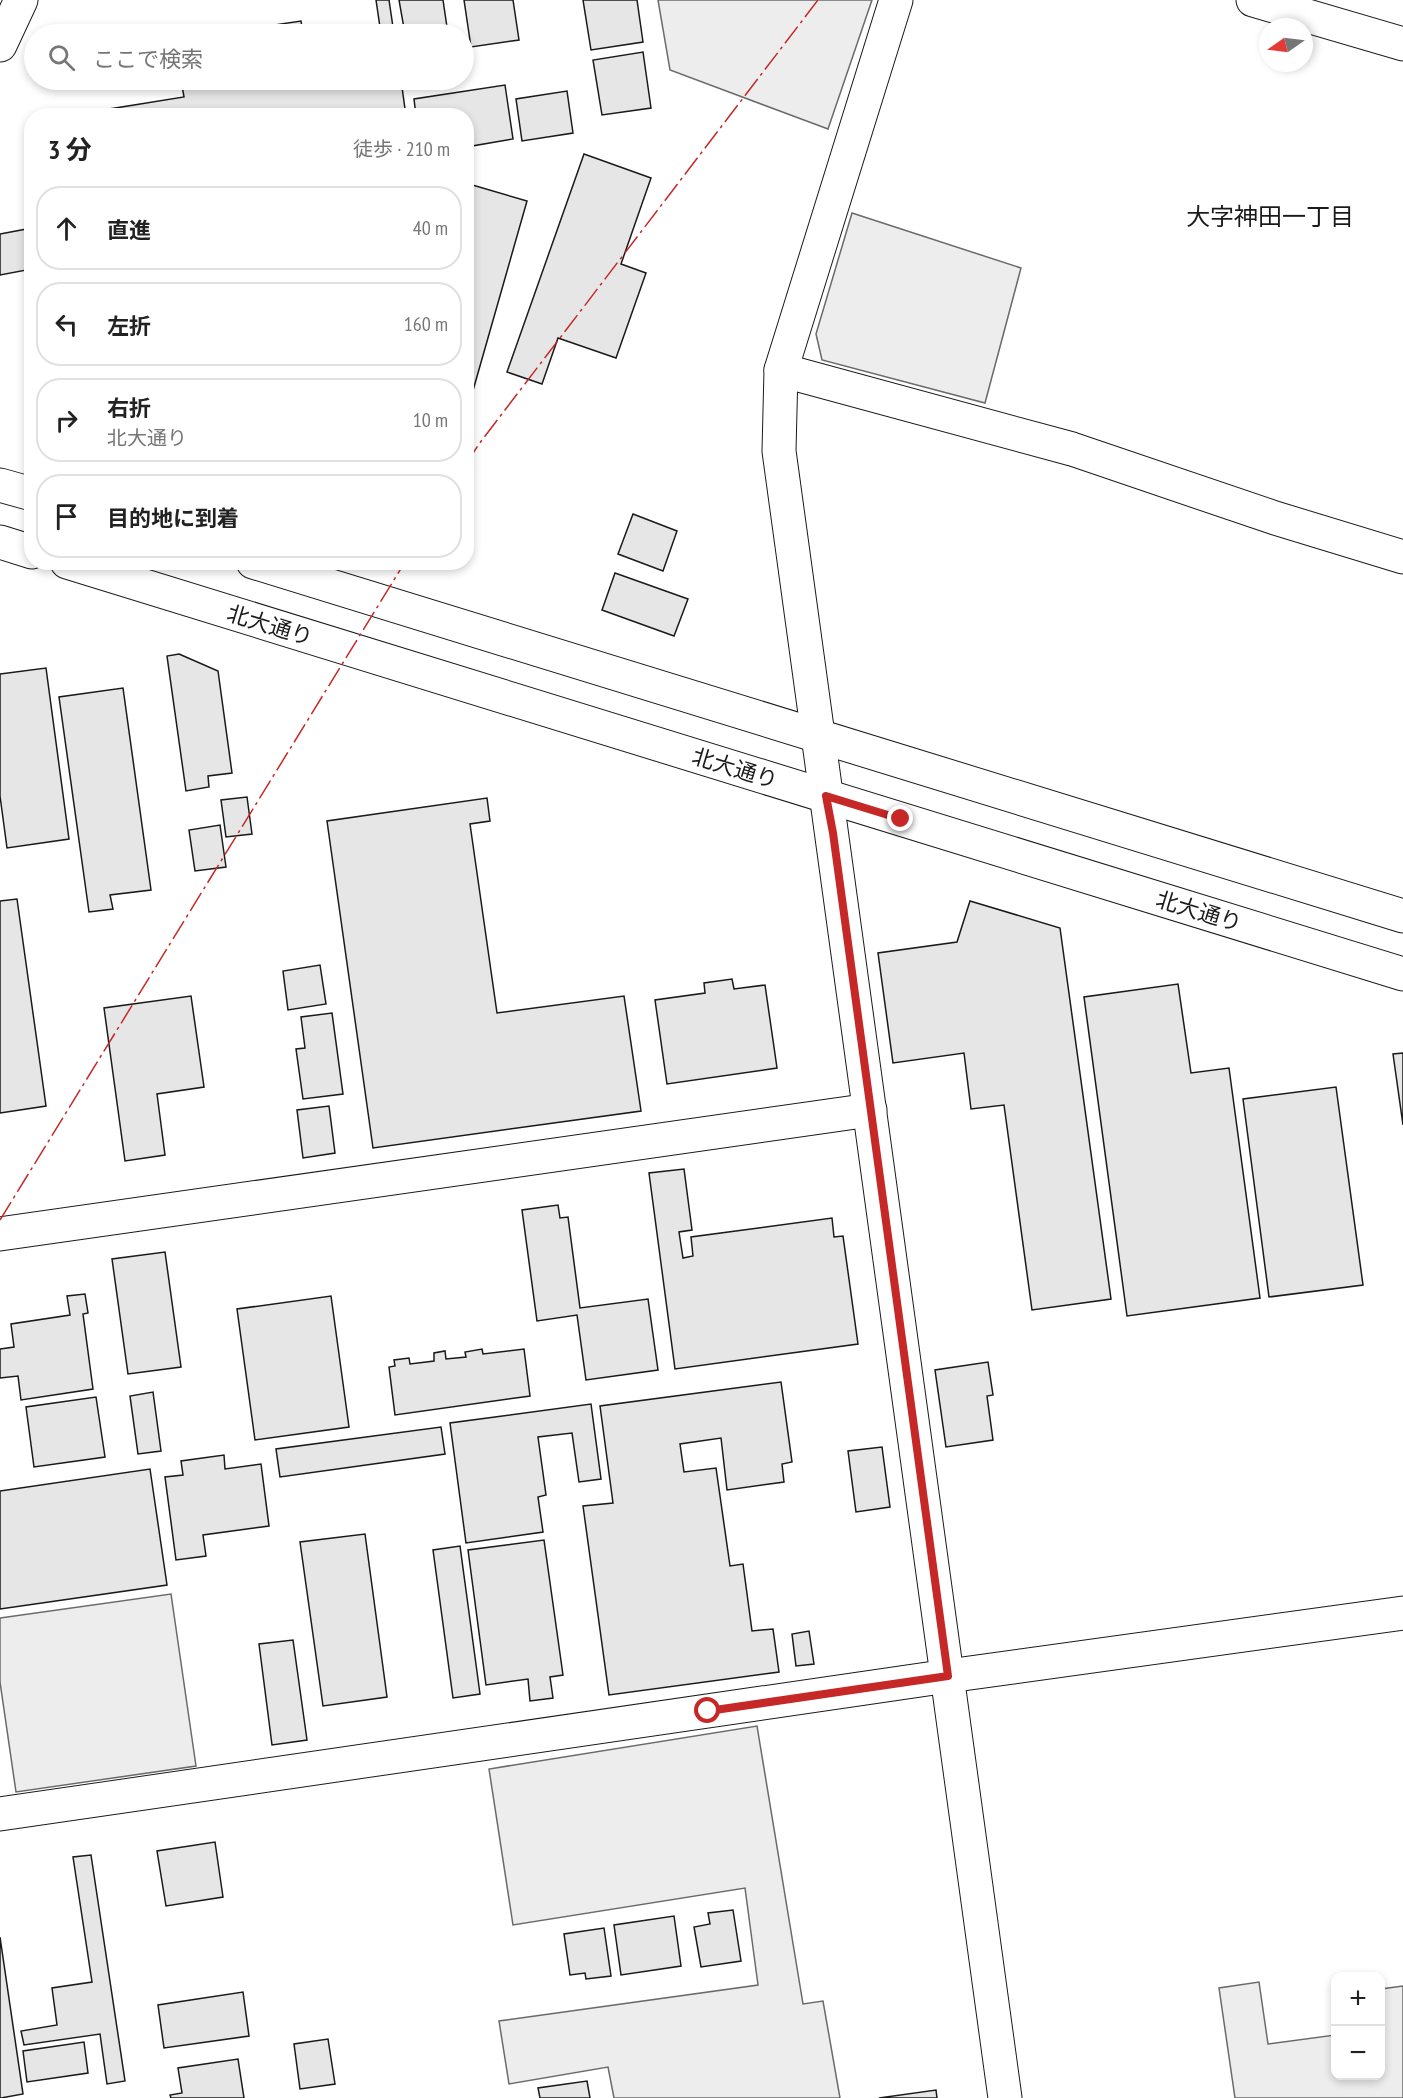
<!DOCTYPE html>
<html lang="ja">
<meta charset="utf-8">
<style>
:root{--surface:#fff;--page:#f2f2f2;--text:#222;--muted:#767676;--line:#e0e0e0}
body{margin:0;font-family:"PT Sans Narrow","Noto Sans JP",sans-serif;background:var(--page);color:var(--text)}
.controls{position:absolute;right:18px;bottom:18px;display:grid;overflow:hidden;border-radius:12px;box-shadow:0 3px 9px #0003}
.controls button{width:54px;height:54px;display:grid;place-items:center;padding:0;border:0;border-bottom:2px solid var(--line);background:var(--surface);color:var(--text);font:30px sans-serif}
.compass{position:absolute;left:1259px;top:18px;width:54px;height:54px;border-radius:50%;background:var(--surface);box-shadow:0 3px 9px #0003;rotate:256deg}
.stop{position:absolute;width:18px;height:18px;margin:-14px;border:4px solid #c62828;border-radius:50%;background:#fff}
.stop.end{background:#c62828;border-color:#fff;box-shadow:0 2px 6px #0008}
.list{margin:0;padding:0;list-style:none}
h2{display:flex;justify-content:space-between;align-items:center;height:78px;margin:0;padding:0 24px;font-size:26px}
h2 small{font-size:20px;font-weight:400;color:var(--muted)}
.list li{display:grid;grid-template-columns:39px 1fr auto;gap:18px;align-items:center;box-sizing:border-box;height:84px;margin:0 12px 12px;padding:0 12px;border:2px solid var(--line);border-radius:24px}
.list b{display:block;font-size:22px;white-space:nowrap}
.list p{margin:0;font-size:20px;white-space:nowrap;color:var(--muted)}
.list em{font-size:20px;font-style:normal;color:var(--muted)}
.icon{flex:none;width:33px;height:33px;fill:none;stroke:currentColor;stroke-width:2;stroke-linecap:round;stroke-linejoin:round}
.map{position:relative;flex:none;width:1403px;height:2098px;overflow:hidden}
.search{position:absolute;background:var(--surface);box-shadow:0 3px 9px #0003;left:24px;top:24px;width:450px;height:66px;display:flex;align-items:center;gap:15px;box-sizing:border-box;padding:0 21px;border-radius:33px;color:var(--muted);font-size:22px}
.panel{position:absolute;background:var(--surface);box-shadow:0 3px 9px #0003;left:24px;top:108px;width:450px;height:462px;border-radius:24px}
.map>svg:first-child{display:block}
.parking{fill:#ededed;stroke:#6a6a6a;stroke-width:1.5}
.building{fill:#e6e6e6;stroke:#1a1a1a;stroke-width:1.5}
.lines{fill:none;stroke-linecap:round;stroke-linejoin:round}
.minor-casing{stroke:#1a1a1a;stroke-width:35}
.highway-casing{stroke:#1a1a1a;stroke-width:35}
.minor{stroke:#fff;stroke-width:33}
.highway{stroke:#fff;stroke-width:33}
.power{stroke:#c62828;stroke-width:1.5;stroke-dasharray:21 4.5 3 4.5;stroke-linecap:butt}
.route{stroke:#c62828;stroke-width:8}
.labels{text-anchor:middle;dominant-baseline:central;stroke-width:4.5;stroke-linejoin:round;paint-order:stroke}
.street-label{font-size:22px;fill:#1a1a1a;stroke:#fff}
.neighbourhood-label{font-size:24px;fill:#1a1a1a;stroke:#fff}
</style>
<div class="map">
<svg width="1403" height="2098" viewBox="0 0 1403 2098">
<rect width="100%" height="100%" fill="#fff"/>
<g class="parking">
<path d="M 658,0 L 872,0 L 828,129 L 670,70 Z"/>
<path d="M 852,213 L 1021,268 L 985,403 L 822,360 L 816,334 Z"/>
<path d="M 171,1594 L 196,1766 L 16,1792 L 0,1682 L 0,1618 Z"/>
<path d="M 757,1726 L 803,2004 L 823,2001 L 840,2098 L 614,2098 L 608,2067 L 509,2084 L 499,2021 L 758,1985 L 745,1888 L 513,1925 L 489,1769 Z"/>
<path d="M 1259,1982 L 1268,2044 L 1335,2035 L 1336,2076 L 1380,2076 L 1381,1989 L 1403,1986 L 1403,2098 L 1235,2098 L 1219,1988 Z"/>
</g>
<g class="building">
<path d="M 376,0 L 389,0 L 394,34 L 381,34 Z"/>
<path d="M 399,0 L 443,0 L 448,34 L 405,34 Z"/>
<path d="M 464,0 L 513,0 L 519,40 L 471,47 Z"/>
<path d="M 583,0 L 637,0 L 643,42 L 591,50 Z"/>
<path d="M 301,21 L 303,34 L 213,34 Z"/>
<path d="M 643,52 L 651,108 L 602,115 L 593,60 Z"/>
<path d="M 181,80 L 401,80 L 406,116 L 97,116 L 97,111 L 184,97 Z"/>
<path d="M 505,85 L 513,139 L 466,147 L 466,116 L 416,116 L 414,99 Z"/>
<path d="M 567,91 L 573,133 L 522,141 L 516,99 Z"/>
<path d="M 584,154 L 651,178 L 621,264 L 646,273 L 616,358 L 558,338 L 542,384 L 507,372 Z"/>
<path d="M 469,184 L 527,201 L 466,415 L 466,193 Z"/>
<path d="M 32,228 L 32,269 L 0,275 L 0,234 Z"/>
<path d="M 633,514 L 677,531 L 663,571 L 618,554 Z"/>
<path d="M 615,573 L 688,599 L 674,636 L 602,610 Z"/>
<path d="M 179,654 L 218,671 L 232,773 L 208,776 L 209,787 L 186,791 L 167,656 Z"/>
<path d="M 46,668 L 69,839 L 7,848 L 0,796 L 0,674 Z"/>
<path d="M 123,688 L 151,890 L 110,895 L 113,909 L 89,912 L 59,697 Z"/>
<path d="M 247,797 L 252,834 L 226,837 L 221,800 Z"/>
<path d="M 487,798 L 490,821 L 470,824 L 497,1013 L 624,996 L 641,1111 L 373,1148 L 327,821 Z"/>
<path d="M 220,825 L 226,867 L 195,871 L 189,830 Z"/>
<path d="M 17,899 L 46,1106 L 0,1113 L 0,901 Z"/>
<path d="M 970,901 L 1060,928 L 1111,1299 L 1032,1310 L 1004,1105 L 971,1109 L 964,1053 L 893,1063 L 878,953 L 957,942 Z"/>
<path d="M 320,965 L 326,1004 L 288,1010 L 283,971 Z"/>
<path d="M 732,979 L 734,989 L 765,985 L 777,1068 L 667,1084 L 655,1000 L 705,993 L 704,983 Z"/>
<path d="M 1178,984 L 1191,1073 L 1229,1068 L 1260,1298 L 1127,1316 L 1084,997 Z"/>
<path d="M 191,996 L 204,1087 L 157,1094 L 165,1155 L 125,1161 L 104,1008 Z"/>
<path d="M 332,1013 L 343,1094 L 303,1099 L 296,1049 L 305,1048 L 301,1017 Z"/>
<path d="M 1403,1053 L 1403,1125 L 1393,1054 Z"/>
<path d="M 1336,1087 L 1363,1285 L 1269,1297 L 1243,1099 Z"/>
<path d="M 329,1106 L 335,1153 L 303,1158 L 297,1110 Z"/>
<path d="M 684,1169 L 692,1230 L 679,1232 L 683,1258 L 693,1256 L 691,1237 L 832,1218 L 834,1237 L 843,1236 L 858,1344 L 675,1369 L 649,1173 Z"/>
<path d="M 558,1205 L 560,1218 L 568,1217 L 580,1308 L 648,1299 L 658,1370 L 586,1380 L 577,1315 L 537,1321 L 522,1210 Z"/>
<path d="M 165,1252 L 181,1367 L 128,1374 L 112,1259 Z"/>
<path d="M 85,1294 L 88,1313 L 83,1314 L 93,1389 L 21,1400 L 18,1376 L 0,1378 L 0,1349 L 14,1347 L 11,1324 L 70,1315 L 67,1296 Z"/>
<path d="M 331,1296 L 349,1427 L 255,1440 L 237,1309 Z"/>
<path d="M 482,1349 L 483,1354 L 524,1349 L 530,1396 L 395,1415 L 389,1367 L 395,1366 L 394,1360 L 409,1358 L 410,1364 L 434,1361 L 434,1353 L 445,1351 L 446,1359 L 466,1357 L 465,1352 Z"/>
<path d="M 988,1362 L 993,1395 L 987,1396 L 993,1440 L 946,1447 L 935,1370 Z"/>
<path d="M 781,1382 L 792,1462 L 782,1464 L 784,1482 L 727,1490 L 721,1438 L 680,1444 L 684,1472 L 716,1468 L 730,1566 L 743,1564 L 752,1631 L 773,1629 L 779,1672 L 609,1695 L 583,1506 L 613,1503 L 600,1406 Z"/>
<path d="M 153,1392 L 161,1451 L 138,1454 L 130,1396 Z"/>
<path d="M 96,1397 L 105,1457 L 34,1467 L 26,1407 Z"/>
<path d="M 591,1404 L 601,1479 L 579,1482 L 572,1433 L 538,1437 L 546,1495 L 538,1497 L 543,1532 L 466,1543 L 450,1423 Z"/>
<path d="M 441,1427 L 445,1454 L 280,1477 L 276,1449 Z"/>
<path d="M 882,1447 L 890,1507 L 856,1512 L 848,1451 Z"/>
<path d="M 224,1455 L 225,1469 L 261,1464 L 269,1526 L 203,1535 L 206,1556 L 176,1560 L 165,1477 L 183,1475 L 181,1461 Z"/>
<path d="M 150,1469 L 167,1585 L 0,1609 L 0,1491 Z"/>
<path d="M 365,1534 L 387,1697 L 323,1706 L 300,1542 Z"/>
<path d="M 544,1540 L 563,1675 L 550,1677 L 553,1698 L 530,1701 L 528,1679 L 486,1685 L 468,1550 Z"/>
<path d="M 460,1546 L 480,1694 L 453,1698 L 433,1550 Z"/>
<path d="M 809,1631 L 814,1664 L 796,1666 L 792,1634 Z"/>
<path d="M 293,1640 L 307,1740 L 272,1745 L 259,1644 Z"/>
<path d="M 215,1842 L 223,1897 L 166,1906 L 157,1851 Z"/>
<path d="M 91,1855 L 125,2081 L 107,2084 L 100,2034 L 24,2045 L 21,2031 L 57,2025 L 52,1988 L 92,1982 L 73,1857 Z"/>
<path d="M 733,1910 L 741,1961 L 701,1967 L 694,1927 L 710,1924 L 708,1913 Z"/>
<path d="M 674,1916 L 681,1966 L 621,1975 L 614,1925 Z"/>
<path d="M 604,1928 L 611,1976 L 586,1979 L 585,1973 L 570,1975 L 564,1934 Z"/>
<path d="M 0,1937 L 23,2094 L 1,2098 L 0,2098 Z"/>
<path d="M 243,1992 L 249,2036 L 164,2048 L 158,2005 Z"/>
<path d="M 328,2039 L 335,2084 L 300,2089 L 294,2044 Z"/>
<path d="M 84,2042 L 88,2073 L 27,2082 L 23,2051 Z"/>
<path d="M 238,2059 L 244,2098 L 171,2098 L 170,2095 L 182,2093 L 178,2068 Z"/>
<path d="M 587,2081 L 590,2098 L 540,2098 L 538,2088 Z"/>
<path d="M 936,2090 L 937,2098 L 879,2098 Z"/>
</g>
<g class="lines">
<g class="minor-casing">
<g id="minor">
<path d="M 896,0 L 781,370 L 779,451 L 1005,2098"/>
<path d="M 1253,0 L 1403,44"/>
<path d="M 781,370 L 1072,449 L 1275,518 L 1403,557"/>
<path d="M 0,485 L 32,494"/>
<path d="M 0,542 L 32,552"/>
<path d="M 67,562 L 1403,974"/>
<path d="M 253,562 L 1403,916"/>
<path d="M 0,1234 L 870,1110"/>
<path d="M 0,1814 L 948,1676 L 1403,1613"/>
</g>
</g>
<g class="highway-casing">
<path id="highway" d="M 0,45 L 21,0"/>
</g>
<use href="#minor" class="minor"/>
<use href="#highway" class="highway"/>
<g class="power">
<path d="M 466,464 L 479,444 L 818,0"/>
<path d="M 0,1220 L 405,562"/>
</g>
</g>
<g class="lines">
<path class="route" d="M 708,1711 L 948,1676 L 833,833 L 826,796 L 901,819"/>
</g>
<g class="labels">
<g class="street-label">
<text transform="translate(270 625) rotate(17)">北大通り</text>
<text transform="translate(735 768) rotate(17)">北大通り</text>
<text transform="translate(1199 911) rotate(17)">北大通り</text>
</g>
<g class="neighbourhood-label">
<text x="1270" y="216">大字神田一丁目</text>
</g>
</g>
</svg>
<div class="controls">
<button>+</button>
<button>−</button>
</div>
<svg class="compass" viewBox="-18 -18 36 36"><path d="M0-13l5 13h-10z" fill="#e53935"/><path d="M0 13l5-13h-10z" fill="#767676"/></svg>
<div class="stop" style="left:708px;top:1711px"></div>
<div class="stop end" style="left:901px;top:819px"></div>
<div class="search"><svg class="icon" aria-label="search" viewBox="0 0 24 24"><circle cx="10" cy="10" r="6"/><path d="M15 15l6 6"/></svg>ここで検索</div>
<section class="panel">
<h2>3 分<small>徒歩 · 210 m</small></h2>
<ul class="list">
<li><svg class="icon" aria-label="ahead" viewBox="0 0 24 24"><path d="M12 20V5M6 11l6-6 6 6"/></svg><div><b>直進</b></div><em>40 m</em></li>
<li><svg class="icon" aria-label="left" viewBox="0 0 24 24"><path d="M17 20v-9H6M10 6l-5 5 5 5"/></svg><div><b>左折</b></div><em>160 m</em></li>
<li><svg class="icon" aria-label="right" viewBox="0 0 24 24"><path d="M7 20v-9h11M14 6l5 5-5 5"/></svg><div><b>右折</b><p>北大通り</p></div><em>10 m</em></li>
<li><svg class="icon" aria-label="arrive" viewBox="0 0 24 24"><path d="M6 21V4h12l-3 4 3 4H6"/></svg><div><b>目的地に到着</b></div></li>
</ul>
</section>
</div>
